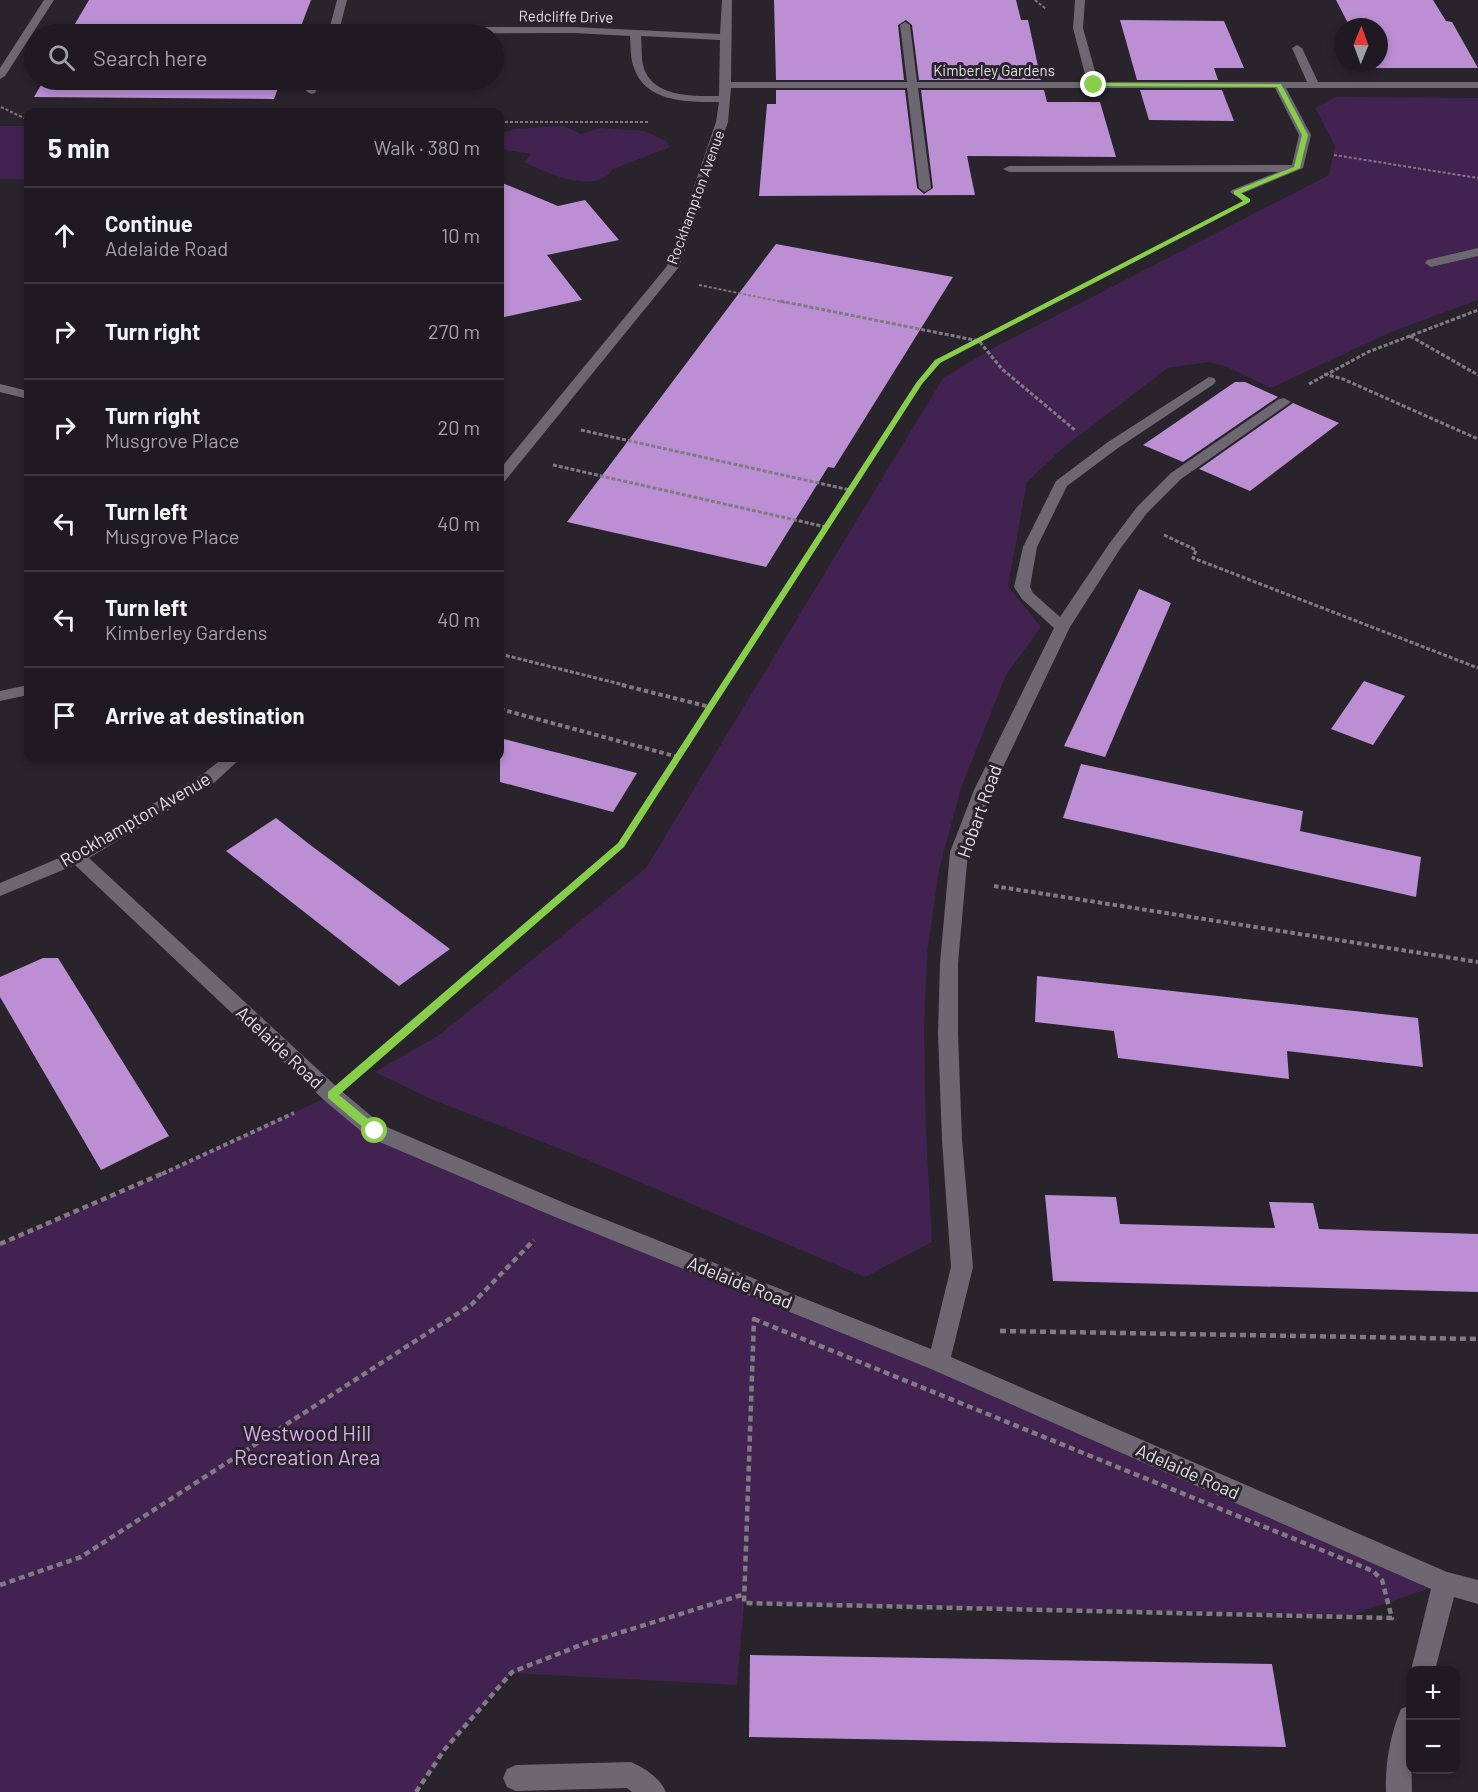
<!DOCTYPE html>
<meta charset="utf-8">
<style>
:root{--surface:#1f1a21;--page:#27232a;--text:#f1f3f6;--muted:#a1a1a5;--line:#3c383f}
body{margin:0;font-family:Barlow,sans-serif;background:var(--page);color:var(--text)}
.controls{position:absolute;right:18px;bottom:18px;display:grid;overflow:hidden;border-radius:12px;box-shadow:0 3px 9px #0003}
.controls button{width:54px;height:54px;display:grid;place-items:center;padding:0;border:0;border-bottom:2px solid var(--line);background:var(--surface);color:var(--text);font:30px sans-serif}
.compass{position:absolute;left:1334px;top:18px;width:54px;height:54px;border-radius:50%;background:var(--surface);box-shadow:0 3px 9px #0003;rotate:1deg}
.stop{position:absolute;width:18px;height:18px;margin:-14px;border:4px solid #87cf4a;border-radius:50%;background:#fff}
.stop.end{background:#87cf4a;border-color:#fff;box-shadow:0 2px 6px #0008}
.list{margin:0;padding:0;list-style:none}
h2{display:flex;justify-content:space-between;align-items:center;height:78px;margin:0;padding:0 24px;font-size:26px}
h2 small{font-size:20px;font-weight:400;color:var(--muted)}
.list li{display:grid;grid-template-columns:39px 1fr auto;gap:18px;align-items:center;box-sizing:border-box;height:96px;padding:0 24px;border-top:2px solid var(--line)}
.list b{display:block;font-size:22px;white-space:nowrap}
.list p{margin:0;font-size:20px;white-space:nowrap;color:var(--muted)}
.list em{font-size:20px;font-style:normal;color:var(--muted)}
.icon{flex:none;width:33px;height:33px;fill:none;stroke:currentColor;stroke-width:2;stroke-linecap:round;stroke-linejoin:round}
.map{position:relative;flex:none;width:1478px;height:1792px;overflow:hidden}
.search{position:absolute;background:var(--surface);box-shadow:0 3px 9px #0003;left:24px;top:24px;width:480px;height:66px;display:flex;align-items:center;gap:15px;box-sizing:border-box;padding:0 21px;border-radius:33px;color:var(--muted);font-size:22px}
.panel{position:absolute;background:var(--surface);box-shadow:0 3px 9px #0003;left:24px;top:108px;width:480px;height:654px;border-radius:12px}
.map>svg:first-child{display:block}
.green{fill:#412250}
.building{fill:#bc8fd4}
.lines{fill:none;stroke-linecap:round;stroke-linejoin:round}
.path-far3{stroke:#807b83;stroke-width:2;stroke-dasharray:3 2;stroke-linecap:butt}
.path-far2{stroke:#807b83;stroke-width:3;stroke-dasharray:4 2;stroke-linecap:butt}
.path-far1{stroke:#807b83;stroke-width:4;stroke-dasharray:4.5 3;stroke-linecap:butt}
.path{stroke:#807b83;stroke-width:4.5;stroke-dasharray:6 4;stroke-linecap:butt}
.minor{fill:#6d6771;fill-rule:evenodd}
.route{fill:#87cf4a}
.labels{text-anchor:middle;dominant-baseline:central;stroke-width:6;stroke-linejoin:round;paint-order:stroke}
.far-street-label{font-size:15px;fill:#e3dfe5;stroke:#29232c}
.street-label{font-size:18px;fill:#e3dfe5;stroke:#29232c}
.near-park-label{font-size:21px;fill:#daabf3;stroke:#29232c}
</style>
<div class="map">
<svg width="1478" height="1792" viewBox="0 0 1478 1792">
<rect width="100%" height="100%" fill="#29232c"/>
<g class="green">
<path d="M 1336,97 L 1478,98 L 1478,300 L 1391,332 L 1271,388 L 1227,367 L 1209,362 L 1168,368 L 1064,447 L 1027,482 L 1008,586 L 1041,627 L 1006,675 L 961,788 L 939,870 L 927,954 L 924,1029 L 926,1131 L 932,1242 L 865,1277 L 571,1153 L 433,1100 L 375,1072 L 439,1035 L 646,868 L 943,378 L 997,346 L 1329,175 L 1335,146 L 1315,108 Z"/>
<rect x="0" y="126" width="28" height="53"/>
<path d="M 564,126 L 581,134 L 600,128 L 645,131 L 666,141 L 670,147 L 613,169 C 595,196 547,173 524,162 L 531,154 L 500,149 L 500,134 L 514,129 Z"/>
<path d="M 332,1095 L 375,1131 L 1445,1583 L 1351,1615 L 744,1603 L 737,1685 L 512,1673 L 445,1749 L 416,1792 L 0,1792 L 0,1244 L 116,1195 Z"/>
</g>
<g class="building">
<path d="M 89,0 L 311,0 L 298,34 L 69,34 Z"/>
<path d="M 774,0 L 1016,0 L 1021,20 L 1028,20 L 1041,80 L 919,80 L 912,25 L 906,20 L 898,25 L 904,80 L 776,80 Z"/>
<path d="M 1336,0 L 1433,0 L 1446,21 L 1452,22 L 1478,68 L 1371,68 L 1369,63 L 1379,63 L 1379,27 L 1350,27 Z"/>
<path d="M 1120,20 L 1224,21 L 1244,68 L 1214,68 L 1218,80 L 1137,80 Z"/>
<path d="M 44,80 L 281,80 L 274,99 L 34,97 Z"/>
<path d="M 776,90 L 905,90 L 917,188 L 924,194 L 933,188 L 921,90 L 1044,90 L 1047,102 L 1100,102 L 1116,157 L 967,156 L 975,195 L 759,196 L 767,104 L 776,104 Z"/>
<path d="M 1140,90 L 1222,90 L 1234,121 L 1149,120 Z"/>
<path d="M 500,182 L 558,206 L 585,200 L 619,240 L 547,255 L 582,300 L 500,318 Z"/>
<path d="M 776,244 L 953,277 L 834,468 L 828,467 L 766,567 L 567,522 Z"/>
<path d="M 1235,382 L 1245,382 L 1278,397 L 1183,462 L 1143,445 Z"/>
<path d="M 1293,403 L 1339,423 L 1250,491 L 1199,469 Z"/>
<path d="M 1139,589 L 1171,603 L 1105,757 L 1064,746 Z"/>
<path d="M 1364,681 L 1405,696 L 1373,745 L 1331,729 Z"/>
<path d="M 500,738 L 535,747 L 637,773 L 613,812 L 500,782 Z"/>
<path d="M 1081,764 L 1303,811 L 1300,831 L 1421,857 L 1416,897 L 1063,818 Z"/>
<path d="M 276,818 L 309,844 L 450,949 L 399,986 L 226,851 Z"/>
<path d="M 43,958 L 58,958 L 169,1136 L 101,1170 L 0,997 L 0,977 Z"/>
<path d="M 1037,976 L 1418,1018 L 1423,1067 L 1287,1051 L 1289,1079 L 1118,1058 L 1114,1031 L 1035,1022 Z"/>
<path d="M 1045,1195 L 1116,1197 L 1120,1224 L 1275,1228 L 1269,1202 L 1313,1203 L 1319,1229 L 1478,1234 L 1478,1292 L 1053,1281 Z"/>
<path d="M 750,1655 L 1272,1664 L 1286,1747 L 749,1737 Z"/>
</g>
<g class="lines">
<g class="path-far3">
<path d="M 1035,0 L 1046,9"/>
<path d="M 1,107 L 28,120"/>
<path d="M 500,122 L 649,122"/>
<path d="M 1334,155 L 1478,178"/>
<path d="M 699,285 L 787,303"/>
<path d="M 1050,303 L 1217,217"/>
</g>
<g class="path-far2">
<path d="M 780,301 L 979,341 L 1002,369 L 1076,431"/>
<path d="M 1410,336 L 1478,375"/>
<path d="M 1324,374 L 1343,379 L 1478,439"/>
<path d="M 1309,384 L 1368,352 L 1478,310"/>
<path d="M 581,430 L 850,490"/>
<path d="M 553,465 L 826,527"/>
<path d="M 1164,535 L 1196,550 L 1193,558 L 1478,668"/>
<path d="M 500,654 L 628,686"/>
<path d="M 723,686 L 919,383 L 937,361 L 1053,301"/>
</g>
<g class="path-far1">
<path d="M 622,685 L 710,707"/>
<path d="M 500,709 L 678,757"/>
<path d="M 994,886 L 1478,962"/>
<path d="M 361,1070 L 621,845 L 724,685"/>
<path d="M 162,1174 L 294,1113"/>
</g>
<g class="path">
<path d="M 0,1244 L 166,1172"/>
<path d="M 754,1319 L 1373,1571 L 1382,1580 L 1392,1618 L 744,1603 Z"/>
<path d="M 1000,1331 L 1478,1339"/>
<path d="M 0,1585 L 81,1557 L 471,1305 L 534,1240"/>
<path d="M 416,1792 L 445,1749 L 512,1672 L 586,1643 L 742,1595"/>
</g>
<g class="minor">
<path d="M 44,0 L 54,0 L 5,76 L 0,79 L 0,68 Z"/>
<path d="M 337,0 L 347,0 L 340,27 L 574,27 L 720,34 L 722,0 L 732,0 L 731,82 L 907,82 L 900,25 L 905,22 L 910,25 L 917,82 L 1087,82 L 1073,28 L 1075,0 L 1085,0 L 1083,28 L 1098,82 L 1307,82 L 1292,48 L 1297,45 L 1302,48 L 1318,82 L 1478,82 L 1478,88 L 1286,88 L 1311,135 L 1303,168 L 1236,196 L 1230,192 L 1232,190 L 1278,172 L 1009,172 L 1003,169 L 1009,166 L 1292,165 L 1299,135 L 1275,88 L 918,88 L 931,188 L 925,192 L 919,188 L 907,88 L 731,88 L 728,122 L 679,267 L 505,481 L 500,482 L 500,469 L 667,266 L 716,122 L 719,102 C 688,102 646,103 634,68 C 630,58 631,46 630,36 L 574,33 L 328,34 ZM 641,36 L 720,40 L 719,96 C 693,96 651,98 643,65 C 641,55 642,45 641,36 Z"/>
<path d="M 311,80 L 321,80 L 315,93 L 311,94 L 306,91 Z"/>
<path d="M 1478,248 L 1478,256 L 1431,267 L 1425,263 L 1427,260 Z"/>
<path d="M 1209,377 L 1214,378 L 1216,381 L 1214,384 L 1118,448 L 1067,486 L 1037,547 L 1030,587 L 1033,593 L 1060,617 L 1109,544 L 1137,507 L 1171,473 L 1279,399 L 1284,398 L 1291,402 L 1181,479 L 1147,513 L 1120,549 L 1070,627 L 992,790 L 968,852 L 958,963 L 958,1034 L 962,1140 L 973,1267 L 951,1357 L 1447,1572 L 1478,1580 L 1478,1604 L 1454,1597 L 1435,1670 L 1411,1670 L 1431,1589 L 931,1369 L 555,1217 L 368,1137 L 325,1101 L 75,865 L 0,896 L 0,883 L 71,853 L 203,774 L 223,758 L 241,758 L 215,782 L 89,858 L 339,1089 L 382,1125 L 569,1205 L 931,1349 L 951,1267 L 942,1140 L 938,1034 L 940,963 L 950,852 L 974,790 L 1054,628 L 1022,599 L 1014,587 L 1023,547 L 1056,481 L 1108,442 Z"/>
<path d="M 0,384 L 28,391 L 28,399 L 0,392 Z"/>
<path d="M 28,685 L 28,695 L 0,701 L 0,691 Z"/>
<path d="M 1410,1705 L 1412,1792 L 1386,1792 C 1385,1764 1390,1735 1401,1709 Z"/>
<path d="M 631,1762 C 645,1768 660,1778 666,1792 L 632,1792 L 627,1788 L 516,1791 L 507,1787 L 503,1778 L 507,1769 L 516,1765 Z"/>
</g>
</g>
<path class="route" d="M 1094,83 L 1281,84 L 1308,135 L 1300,168 L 1241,193 L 1250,199 L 1250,202 L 940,363 L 922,384 L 624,847 L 339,1095 L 379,1128 L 379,1134 L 371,1134 L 328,1098 L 328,1092 L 618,843 L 916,383 L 935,360 L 1243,201 L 1234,194 L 1234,191 L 1294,167 L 1302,135 L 1277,87 L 1091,86 Z"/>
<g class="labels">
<g class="far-street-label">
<text transform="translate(566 16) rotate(1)">Redcliffe Drive</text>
<text x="994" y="70">Kimberley Gardens</text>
<text transform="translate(695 197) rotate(-70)">Rockhampton Avenue</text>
</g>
<g class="street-label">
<text transform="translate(979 811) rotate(-70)">Hobart Road</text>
<text transform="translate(135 819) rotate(-30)">Rockhampton Avenue</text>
<text transform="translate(280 1047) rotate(43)">Adelaide Road</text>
<text transform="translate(740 1282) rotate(22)">Adelaide Road</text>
<text transform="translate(1188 1471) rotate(24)">Adelaide Road</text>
</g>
<g class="near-park-label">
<text x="307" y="1432">Westwood Hill<tspan x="307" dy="24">Recreation Area</tspan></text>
</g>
</g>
</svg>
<div class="controls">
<button>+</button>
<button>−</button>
</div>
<svg class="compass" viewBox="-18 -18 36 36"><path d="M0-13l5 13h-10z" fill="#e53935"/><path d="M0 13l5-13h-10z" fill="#a1a1a5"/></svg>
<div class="stop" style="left:375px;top:1131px"></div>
<div class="stop end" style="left:1094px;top:85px"></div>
<div class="search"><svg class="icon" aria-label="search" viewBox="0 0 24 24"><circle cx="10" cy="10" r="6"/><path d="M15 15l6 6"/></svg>Search here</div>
<section class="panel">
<h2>5 min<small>Walk · 380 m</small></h2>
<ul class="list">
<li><svg class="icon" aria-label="ahead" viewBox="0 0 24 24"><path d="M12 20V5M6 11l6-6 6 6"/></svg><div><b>Continue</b><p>Adelaide Road</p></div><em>10 m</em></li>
<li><svg class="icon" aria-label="right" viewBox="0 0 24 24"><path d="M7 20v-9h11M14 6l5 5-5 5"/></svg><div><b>Turn right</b></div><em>270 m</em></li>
<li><svg class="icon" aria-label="right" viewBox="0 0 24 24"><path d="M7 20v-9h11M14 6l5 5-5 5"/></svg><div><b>Turn right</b><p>Musgrove Place</p></div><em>20 m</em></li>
<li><svg class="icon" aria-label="left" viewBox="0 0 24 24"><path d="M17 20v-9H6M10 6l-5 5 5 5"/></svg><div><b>Turn left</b><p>Musgrove Place</p></div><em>40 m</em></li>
<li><svg class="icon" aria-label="left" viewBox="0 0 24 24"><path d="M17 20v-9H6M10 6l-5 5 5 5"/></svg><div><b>Turn left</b><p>Kimberley Gardens</p></div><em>40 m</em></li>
<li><svg class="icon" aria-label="arrive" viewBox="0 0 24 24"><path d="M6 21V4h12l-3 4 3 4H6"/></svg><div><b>Arrive at destination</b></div></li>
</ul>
</section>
</div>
